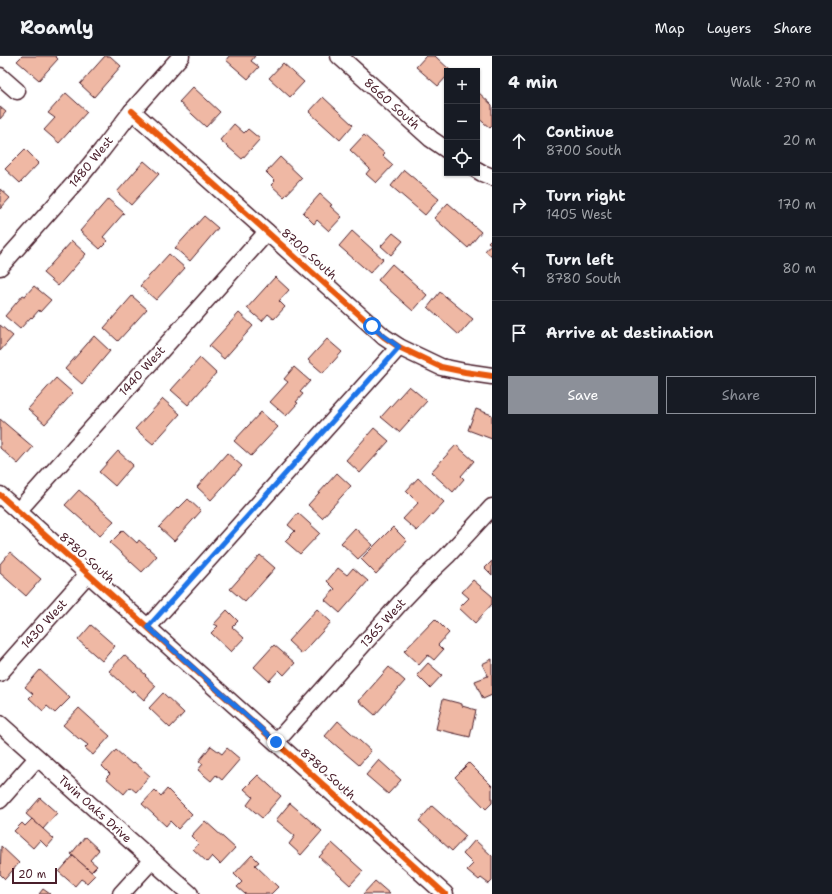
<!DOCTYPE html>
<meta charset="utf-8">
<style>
:root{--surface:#171b24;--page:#20242c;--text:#f1f3f6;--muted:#9ea1a6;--line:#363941;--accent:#8c9099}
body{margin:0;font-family:"Shantell Sans",sans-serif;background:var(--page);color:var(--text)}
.controls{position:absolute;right:12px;top:12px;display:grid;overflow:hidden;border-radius:0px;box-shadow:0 1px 3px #0004}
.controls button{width:36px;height:36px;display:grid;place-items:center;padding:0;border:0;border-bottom:1px solid var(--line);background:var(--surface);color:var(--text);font:20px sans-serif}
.scale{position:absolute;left:12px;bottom:10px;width:45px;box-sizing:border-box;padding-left:4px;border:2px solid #4a1f2b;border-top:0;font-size:11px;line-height:14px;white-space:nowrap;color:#4a1f2b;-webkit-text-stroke:3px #fff;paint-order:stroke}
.stop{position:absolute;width:12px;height:12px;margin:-9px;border:3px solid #1a73e8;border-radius:50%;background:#fff}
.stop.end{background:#1a73e8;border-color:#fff;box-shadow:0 1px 4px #0008}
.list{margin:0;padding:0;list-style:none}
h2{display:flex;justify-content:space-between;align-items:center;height:52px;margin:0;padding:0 16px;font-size:17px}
h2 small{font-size:13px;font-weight:400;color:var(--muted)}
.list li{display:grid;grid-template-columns:26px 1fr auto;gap:12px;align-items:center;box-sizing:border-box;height:64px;padding:0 16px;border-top:1px solid var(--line)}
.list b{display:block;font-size:15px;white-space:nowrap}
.list p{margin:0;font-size:13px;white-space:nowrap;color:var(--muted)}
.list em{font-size:13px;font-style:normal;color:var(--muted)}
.actions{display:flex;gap:8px;padding:12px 16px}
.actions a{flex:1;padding:9px 0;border:1px solid var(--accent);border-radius:0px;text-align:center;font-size:14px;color:var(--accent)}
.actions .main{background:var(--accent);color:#fff}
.icon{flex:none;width:22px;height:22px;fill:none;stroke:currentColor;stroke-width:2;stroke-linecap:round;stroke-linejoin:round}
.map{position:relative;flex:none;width:492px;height:838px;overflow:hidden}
header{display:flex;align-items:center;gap:24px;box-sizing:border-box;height:56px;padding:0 20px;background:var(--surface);border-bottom:1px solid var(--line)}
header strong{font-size:19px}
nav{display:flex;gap:22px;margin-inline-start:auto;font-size:14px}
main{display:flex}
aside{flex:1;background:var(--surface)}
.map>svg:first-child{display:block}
.building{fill:#efb8a4;stroke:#4a1f2b}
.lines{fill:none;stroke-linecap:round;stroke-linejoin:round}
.street-casing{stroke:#4a1f2b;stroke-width:19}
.street{stroke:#fff;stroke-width:16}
.cycleway-casing{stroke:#fff;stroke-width:8}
.cycleway{stroke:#e8590c;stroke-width:6}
.route{stroke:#1a73e8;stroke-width:5}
.labels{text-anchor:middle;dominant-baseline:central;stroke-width:4;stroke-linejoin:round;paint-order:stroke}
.street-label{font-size:12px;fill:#4a1f2b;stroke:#fff}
</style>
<header>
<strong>Roamly</strong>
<nav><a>Map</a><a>Layers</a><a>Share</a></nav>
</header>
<main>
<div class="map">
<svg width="492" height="838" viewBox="0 0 492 838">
<rect width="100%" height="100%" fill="#fff"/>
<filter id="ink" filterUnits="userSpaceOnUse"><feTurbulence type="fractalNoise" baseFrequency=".025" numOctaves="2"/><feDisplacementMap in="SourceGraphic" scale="8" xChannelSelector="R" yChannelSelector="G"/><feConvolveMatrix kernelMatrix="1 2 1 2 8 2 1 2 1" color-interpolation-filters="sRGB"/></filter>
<g filter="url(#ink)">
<g class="building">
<path d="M 22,0 L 55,0 L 58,3 L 39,24 L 17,5 Z"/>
<path d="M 105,0 L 110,0 L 121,10 L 94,41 L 80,28 Z"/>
<path d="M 229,0 L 255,0 L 251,5 L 259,11 L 248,23 L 226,4 Z"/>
<path d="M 426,0 L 435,0 L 451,15 L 447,15 L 447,20 L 438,30 L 416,11 Z"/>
<path d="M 283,7 L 304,26 L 290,41 L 269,22 Z"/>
<path d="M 193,31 L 220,56 L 206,71 L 179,46 Z"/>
<path d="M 477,35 L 492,49 L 492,70 L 490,72 L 477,61 Z"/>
<path d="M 66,37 L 87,56 L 59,87 L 44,74 L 55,62 L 48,57 Z"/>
<path d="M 323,41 L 353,69 L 340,84 L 309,56 Z"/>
<path d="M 0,51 L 6,56 L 0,63 Z"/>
<path d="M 234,68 L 244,77 L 248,73 L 260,83 L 242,103 L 220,84 Z"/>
<path d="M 364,79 L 385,98 L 383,100 L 393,109 L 376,127 L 366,118 L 370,113 L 350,94 Z"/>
<path d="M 25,93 L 39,107 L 20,127 L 5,113 Z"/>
<path d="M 280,101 L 302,122 L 284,141 L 271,129 L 275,125 L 266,116 Z"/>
<path d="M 144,105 L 159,118 L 131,149 L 117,136 Z"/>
<path d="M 404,114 L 439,143 L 425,159 L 391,130 Z"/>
<path d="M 0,133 L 10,142 L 0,153 Z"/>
<path d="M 320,138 L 332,149 L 330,150 L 342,161 L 329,175 L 317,164 L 314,168 L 303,157 Z"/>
<path d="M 108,143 L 124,157 L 103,181 L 108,185 L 100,193 L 80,175 Z"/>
<path d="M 448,147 L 481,176 L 468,192 L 434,162 Z"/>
<path d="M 204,160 L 218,172 L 190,205 L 175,192 Z"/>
<path d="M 352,175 L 383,203 L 370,217 L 339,190 Z"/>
<path d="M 393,177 L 403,185 L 391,199 L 381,190 Z"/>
<path d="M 492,182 L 492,201 L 485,195 L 491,188 L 488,186 Z"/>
<path d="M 72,185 L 86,198 L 58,230 L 43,217 Z"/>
<path d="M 169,198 L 185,212 L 156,244 L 140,230 Z"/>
<path d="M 392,208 L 427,239 L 413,255 L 378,224 Z"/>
<path d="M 275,221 L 289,234 L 279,245 L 285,251 L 274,263 L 268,258 L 262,265 L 247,252 Z"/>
<path d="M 34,230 L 51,244 L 40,256 L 39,254 L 32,262 L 31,261 L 20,273 L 5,260 L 23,239 L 25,240 Z"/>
<path d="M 440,236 L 473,263 L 459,279 L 428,251 Z"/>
<path d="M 132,240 L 147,253 L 118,285 L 104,272 Z"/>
<path d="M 239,257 L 253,270 L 224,303 L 209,290 Z"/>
<path d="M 0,269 L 13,280 L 0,295 Z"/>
<path d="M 94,280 L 110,295 L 82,328 L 65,313 Z"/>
<path d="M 327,283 L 342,296 L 323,317 L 308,304 Z"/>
<path d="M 200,302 L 216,317 L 188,349 L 171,334 Z"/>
<path d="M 294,311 L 310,325 L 300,336 L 303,338 L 296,346 L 298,347 L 286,360 L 270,346 L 288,326 L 284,323 Z"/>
<path d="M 56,322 L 73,337 L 45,368 L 28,353 Z"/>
<path d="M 409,330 L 427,345 L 399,376 L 381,361 Z"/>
<path d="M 163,343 L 180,358 L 153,388 L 135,373 Z"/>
<path d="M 476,353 L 492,359 L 492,383 L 468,374 Z"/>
<path d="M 261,356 L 278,371 L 251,400 L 234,385 Z"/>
<path d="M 0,363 L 33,391 L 18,408 L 0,392 Z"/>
<path d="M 374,372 L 389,385 L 360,417 L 346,404 Z"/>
<path d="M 456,389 L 474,405 L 461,420 L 464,423 L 453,436 L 431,416 Z"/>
<path d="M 118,395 L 133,409 L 115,430 L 99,416 Z"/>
<path d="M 227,397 L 242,410 L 211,444 L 197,431 Z"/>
<path d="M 337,417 L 351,430 L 322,462 L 308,449 Z"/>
<path d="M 418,422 L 444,446 L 417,475 L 403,463 L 418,447 L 406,435 Z"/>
<path d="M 79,434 L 114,465 L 100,480 L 65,449 Z"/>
<path d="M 188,443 L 201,455 L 174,485 L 159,471 L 178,451 L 179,452 Z"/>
<path d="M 298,457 L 320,477 L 300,498 L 285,485 L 295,475 L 288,469 Z"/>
<path d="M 393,471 L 407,485 L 376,518 L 361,503 Z"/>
<path d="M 355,472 L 373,489 L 358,503 L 341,487 Z"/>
<path d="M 123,474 L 137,487 L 139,484 L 157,500 L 142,516 L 110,487 Z"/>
<path d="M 10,496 L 41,523 L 26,540 L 0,517 L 0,508 Z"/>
<path d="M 260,499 L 275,512 L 245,546 L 230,533 Z"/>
<path d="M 492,505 L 492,519 L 485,512 Z"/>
<path d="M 338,512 L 347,519 L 353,512 L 368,525 L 340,557 L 325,544 L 335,533 L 327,525 Z"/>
<path d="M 473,524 L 492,540 L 492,548 L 475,567 L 459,552 L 469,542 L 462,536 Z"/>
<path d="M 317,553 L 331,566 L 302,598 L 288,585 Z"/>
<path d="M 227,554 L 238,565 L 232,571 L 244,582 L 231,596 L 211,577 L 218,570 L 214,568 Z"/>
<path d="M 435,563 L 449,577 L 438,589 L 443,594 L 434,604 L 428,599 L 419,609 L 404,595 Z"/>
<path d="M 91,569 L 115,590 L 102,605 L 78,584 Z"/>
<path d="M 274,589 L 295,607 L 284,619 L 279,614 L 269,625 L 254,611 Z"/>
<path d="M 124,599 L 146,619 L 145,620 L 156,630 L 144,644 L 133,634 L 132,636 L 109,615 Z"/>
<path d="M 492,603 L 492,639 L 483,643 L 475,625 L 488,620 L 482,608 Z"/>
<path d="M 428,607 L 442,619 L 430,632 L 417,619 Z"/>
<path d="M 389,611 L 405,625 L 375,659 L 359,645 Z"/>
<path d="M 40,614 L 70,642 L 55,657 L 47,650 L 43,655 L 29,642 L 33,638 L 25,631 Z"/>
<path d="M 163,637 L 184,657 L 170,672 L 149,652 Z"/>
<path d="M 443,643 L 462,648 L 462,650 L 476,654 L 470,681 L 436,673 Z"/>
<path d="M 79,652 L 110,680 L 93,699 L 85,692 L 88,689 L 80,683 L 79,683 L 63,669 Z"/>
<path d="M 338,665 L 371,695 L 359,709 L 325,680 Z"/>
<path d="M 211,690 L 222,698 L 227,692 L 240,703 L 222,724 L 216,719 L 211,725 L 198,714 L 203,708 L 199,705 Z"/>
<path d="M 116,694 L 132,708 L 134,706 L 150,720 L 136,736 L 130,731 L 124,738 L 106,722 L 110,718 L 102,710 Z"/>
<path d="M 379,704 L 401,724 L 388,738 L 366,719 Z"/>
<path d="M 469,707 L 492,730 L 492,747 L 486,753 L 455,721 Z"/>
<path d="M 258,719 L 281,740 L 262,762 L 247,749 L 253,741 L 244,733 Z"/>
<path d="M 167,733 L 192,758 L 178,773 L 170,765 L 166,770 L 142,748 L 155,734 L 161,740 Z"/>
<path d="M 40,742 L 57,757 L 43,773 L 26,758 Z"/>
<path d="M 290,747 L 322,775 L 301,799 L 289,788 L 295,780 L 276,764 Z"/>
<path d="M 432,750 L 466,780 L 452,795 L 419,765 Z"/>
<path d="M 32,763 L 54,783 L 47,791 L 40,784 L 33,792 L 14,775 L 22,767 L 25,770 Z"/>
<path d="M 205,765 L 235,792 L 220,808 L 212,800 L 207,806 L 193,793 L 199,788 L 191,780 Z"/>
<path d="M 85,781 L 99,794 L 90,804 L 97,810 L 91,816 L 71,798 Z"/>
<path d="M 475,784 L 492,800 L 492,825 L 489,828 L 481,822 L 479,824 L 467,814 L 473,808 L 463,798 Z"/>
<path d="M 332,787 L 363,815 L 350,829 L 319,801 Z"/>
<path d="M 1,790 L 19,807 L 5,823 L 0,818 Z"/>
<path d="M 252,799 L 259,806 L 255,809 L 278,831 L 271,838 L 245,838 L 237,831 L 242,826 L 234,818 Z"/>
<path d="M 73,800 L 95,819 L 87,827 L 81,823 L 75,830 L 59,816 Z"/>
<path d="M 375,825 L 390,838 L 363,838 Z"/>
<path d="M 43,833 L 50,838 L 39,838 Z"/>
</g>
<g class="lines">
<g class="street-casing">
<g id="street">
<path d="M 339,0 L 431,83 L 447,94"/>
<path d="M 0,20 L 17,35"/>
<path d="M 132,55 L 372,270 L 384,281 L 399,291 L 441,311 L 465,316 L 492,320"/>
<path d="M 477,114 L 482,117 L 492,121"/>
<path d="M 0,211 L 80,121 L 102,94 L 132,55 L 181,0"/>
<path d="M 0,439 L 445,838"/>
<path d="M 18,455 L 267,176"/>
<path d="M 148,571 L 399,291"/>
<path d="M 0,617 L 88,518"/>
<path d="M 0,668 L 190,838"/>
<path d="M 276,686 L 402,545 L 425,521 L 447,500 L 492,451"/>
<path d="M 0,744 L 37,702"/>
<path d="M 121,838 L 152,804"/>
</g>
</g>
<use href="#street" class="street"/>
<g class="cycleway-casing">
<g id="cycleway">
<path d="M 132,55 L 372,270 L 384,281 L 399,291 L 441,311 L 465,316 L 492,320"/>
<path d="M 0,439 L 445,838"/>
</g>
</g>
<use href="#cycleway" class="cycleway"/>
</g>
</g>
<g class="lines" filter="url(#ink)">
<path class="route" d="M 276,686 L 148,571 L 399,291 L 384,280 L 372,270"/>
</g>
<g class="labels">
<g class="street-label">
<text transform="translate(392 48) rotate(42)">8660 South</text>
<text transform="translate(91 106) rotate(-51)">1480 West</text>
<text transform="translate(309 198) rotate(42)">8700 South</text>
<text transform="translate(142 315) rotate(-48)">1440 West</text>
<text transform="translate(87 502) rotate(42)">8780 South</text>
<text transform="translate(383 567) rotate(-48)">1365 West</text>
<text transform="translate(44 568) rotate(-48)">1430 West</text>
<text transform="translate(328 718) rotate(42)">8780 South</text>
<text transform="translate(95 753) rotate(42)">Twin Oaks Drive</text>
</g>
</g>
</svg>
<div class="controls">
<button>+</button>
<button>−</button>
<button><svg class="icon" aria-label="locate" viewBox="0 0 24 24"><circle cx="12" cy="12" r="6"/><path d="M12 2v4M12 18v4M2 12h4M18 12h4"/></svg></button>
</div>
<div class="scale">20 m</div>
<div class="stop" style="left:372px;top:270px"></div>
<div class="stop end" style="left:276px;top:686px"></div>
</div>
<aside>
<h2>4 min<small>Walk · 270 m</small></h2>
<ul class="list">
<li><svg class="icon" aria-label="ahead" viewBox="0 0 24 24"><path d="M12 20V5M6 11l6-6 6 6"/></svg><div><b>Continue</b><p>8700 South</p></div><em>20 m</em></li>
<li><svg class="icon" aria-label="right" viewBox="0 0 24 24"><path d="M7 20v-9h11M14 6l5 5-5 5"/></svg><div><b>Turn right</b><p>1405 West</p></div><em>170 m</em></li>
<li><svg class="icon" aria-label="left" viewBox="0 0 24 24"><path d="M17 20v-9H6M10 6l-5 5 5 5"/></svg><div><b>Turn left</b><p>8780 South</p></div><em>80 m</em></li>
<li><svg class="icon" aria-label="arrive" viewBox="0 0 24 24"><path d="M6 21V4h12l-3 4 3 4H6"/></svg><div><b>Arrive at destination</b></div></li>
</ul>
<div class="actions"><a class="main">Save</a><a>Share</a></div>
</aside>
</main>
